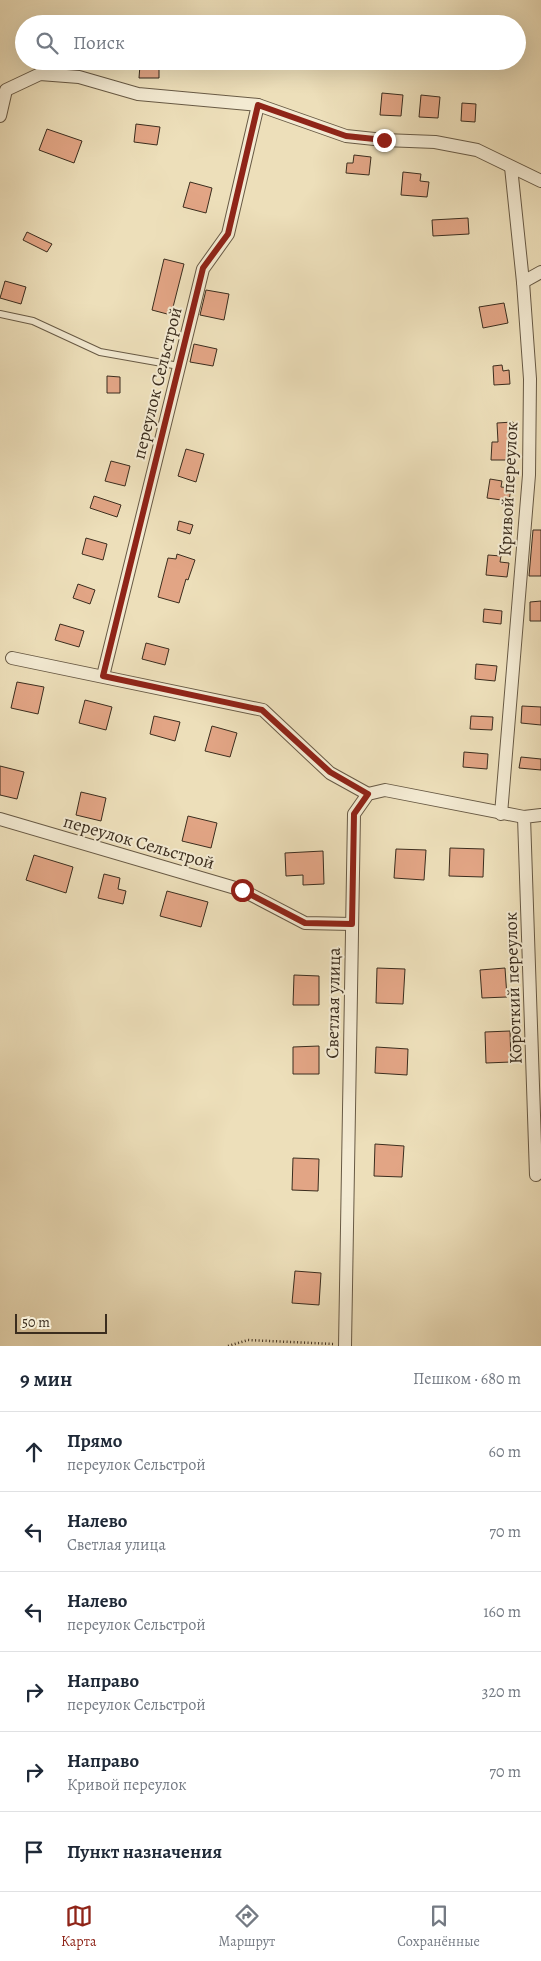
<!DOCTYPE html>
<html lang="ru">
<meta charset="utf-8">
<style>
:root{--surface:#fff;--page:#f2f2f3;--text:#1f2937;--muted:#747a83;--line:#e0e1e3;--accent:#8f2418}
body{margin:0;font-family:Alegreya,serif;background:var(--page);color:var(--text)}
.scale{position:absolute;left:15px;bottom:12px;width:92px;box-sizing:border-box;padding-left:5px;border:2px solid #3b2d1e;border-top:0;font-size:14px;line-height:18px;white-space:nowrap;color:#3b2d1e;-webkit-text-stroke:4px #f3ead2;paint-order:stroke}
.stop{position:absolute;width:15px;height:15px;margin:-11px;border:4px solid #8f2418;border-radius:50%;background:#fff}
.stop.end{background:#8f2418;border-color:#fff;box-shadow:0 1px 5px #0008}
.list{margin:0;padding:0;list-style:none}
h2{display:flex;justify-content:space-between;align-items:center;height:65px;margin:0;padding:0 20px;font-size:21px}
h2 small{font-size:16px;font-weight:400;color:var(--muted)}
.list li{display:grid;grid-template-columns:32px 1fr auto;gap:15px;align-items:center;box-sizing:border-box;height:80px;padding:0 20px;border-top:1px solid var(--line)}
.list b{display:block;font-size:19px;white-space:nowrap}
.list p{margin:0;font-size:16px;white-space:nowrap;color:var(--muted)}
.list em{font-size:16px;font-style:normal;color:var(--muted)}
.icon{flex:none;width:28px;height:28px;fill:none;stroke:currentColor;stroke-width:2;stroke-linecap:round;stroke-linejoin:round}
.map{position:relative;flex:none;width:541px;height:1346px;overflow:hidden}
.search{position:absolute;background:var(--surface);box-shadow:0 5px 20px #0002;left:15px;right:15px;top:15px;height:55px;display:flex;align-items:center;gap:12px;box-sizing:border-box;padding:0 18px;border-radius:28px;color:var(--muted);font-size:19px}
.sheet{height:545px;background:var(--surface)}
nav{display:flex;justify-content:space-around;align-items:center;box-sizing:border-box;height:70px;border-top:1px solid var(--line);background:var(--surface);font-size:14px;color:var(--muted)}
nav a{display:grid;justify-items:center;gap:2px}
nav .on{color:var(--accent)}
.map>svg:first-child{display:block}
.building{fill:#e2a585;stroke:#3b2d1e}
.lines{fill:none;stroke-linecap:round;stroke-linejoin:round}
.service-casing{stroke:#685a45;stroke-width:8}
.minor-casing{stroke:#685a45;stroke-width:14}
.path{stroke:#3b2d1e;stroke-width:2.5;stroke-dasharray:1 2.5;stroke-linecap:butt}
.service{stroke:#f3ead2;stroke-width:6}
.minor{stroke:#f3ead2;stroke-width:12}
.route{stroke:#8f2418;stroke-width:6}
.labels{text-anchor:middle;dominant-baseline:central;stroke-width:4;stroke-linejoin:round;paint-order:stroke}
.street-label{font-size:18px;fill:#3b2d1e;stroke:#f3ead2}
</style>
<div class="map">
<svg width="541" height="1346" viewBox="0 0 541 1346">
<rect width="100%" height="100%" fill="#eddfba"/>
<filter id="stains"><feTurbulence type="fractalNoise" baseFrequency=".004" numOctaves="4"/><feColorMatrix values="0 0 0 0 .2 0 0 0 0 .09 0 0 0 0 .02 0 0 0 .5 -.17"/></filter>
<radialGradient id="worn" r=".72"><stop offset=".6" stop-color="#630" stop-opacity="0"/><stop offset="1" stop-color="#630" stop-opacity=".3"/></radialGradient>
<g class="building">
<path d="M 140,65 L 159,65 L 159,78 L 139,78 Z"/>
<path d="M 382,93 L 403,95 L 401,116 L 380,115 Z"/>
<path d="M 421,95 L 440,97 L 438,118 L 419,117 Z"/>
<path d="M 462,103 L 476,104 L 475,122 L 461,121 Z"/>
<path d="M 136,124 L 160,127 L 157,145 L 134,142 Z"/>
<path d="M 47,129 L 82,141 L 74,163 L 39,150 Z"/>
<path d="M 354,155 L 371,157 L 369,175 L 346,173 L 347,163 L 353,163 Z"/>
<path d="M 403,172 L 421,174 L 420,181 L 429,182 L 427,197 L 401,195 Z"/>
<path d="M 190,182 L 212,188 L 206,213 L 183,207 Z"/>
<path d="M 468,218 L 469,234 L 433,236 L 432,220 Z"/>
<path d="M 27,232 L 52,244 L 47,252 L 23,240 Z"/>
<path d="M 164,259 L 184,264 L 171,315 L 152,310 Z"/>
<path d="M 5,281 L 26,287 L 21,304 L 0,298 Z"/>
<path d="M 206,290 L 229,294 L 224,320 L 200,315 Z"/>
<path d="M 504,303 L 508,323 L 483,328 L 479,307 Z"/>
<path d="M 194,344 L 217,349 L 213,366 L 190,362 Z"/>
<path d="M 502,365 L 503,371 L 509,370 L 510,384 L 494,385 L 493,366 Z"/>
<path d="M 107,376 L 120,377 L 120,393 L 107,393 Z"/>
<path d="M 513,422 L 513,460 L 491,460 L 492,442 L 498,442 L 497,423 Z"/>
<path d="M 186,449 L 204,454 L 196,482 L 178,476 Z"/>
<path d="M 111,461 L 130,466 L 125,486 L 105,481 Z"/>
<path d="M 490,479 L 502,481 L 501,487 L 511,488 L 509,501 L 487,498 Z"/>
<path d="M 94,496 L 121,505 L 117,517 L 90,508 Z"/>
<path d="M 179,521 L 193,525 L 190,534 L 177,530 Z"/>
<path d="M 533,530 L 541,530 L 541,576 L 529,576 Z"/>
<path d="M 86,538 L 107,544 L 103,560 L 82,554 Z"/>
<path d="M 177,554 L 195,560 L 188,580 L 186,579 L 179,603 L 158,597 L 168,558 L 176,559 Z"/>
<path d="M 488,555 L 501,556 L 500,562 L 509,563 L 507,577 L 486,575 Z"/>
<path d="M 78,584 L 95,590 L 90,604 L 73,598 Z"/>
<path d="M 541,601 L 541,621 L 530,621 L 530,602 Z"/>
<path d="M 484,609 L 502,611 L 501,624 L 483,622 Z"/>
<path d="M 60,624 L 84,631 L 79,647 L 55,640 Z"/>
<path d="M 146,643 L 169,649 L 165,665 L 142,659 Z"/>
<path d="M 476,664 L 497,666 L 495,681 L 475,679 Z"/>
<path d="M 17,682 L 44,687 L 38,714 L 11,708 Z"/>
<path d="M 85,700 L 112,707 L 106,730 L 79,723 Z"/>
<path d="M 522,706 L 541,707 L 541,725 L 521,723 Z"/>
<path d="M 154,716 L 180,722 L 175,741 L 150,734 Z"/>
<path d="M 471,716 L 493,717 L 492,730 L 470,729 Z"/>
<path d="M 212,726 L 237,733 L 230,757 L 205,751 Z"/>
<path d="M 464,752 L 488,754 L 487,769 L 463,767 Z"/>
<path d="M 521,757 L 541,759 L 541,770 L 519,768 Z"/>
<path d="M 0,766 L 24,772 L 17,799 L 0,795 Z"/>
<path d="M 81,792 L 106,798 L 101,821 L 76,815 Z"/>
<path d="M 188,816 L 217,823 L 211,848 L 182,841 Z"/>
<path d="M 450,848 L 484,849 L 483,877 L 449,876 Z"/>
<path d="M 396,849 L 426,850 L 424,880 L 394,878 Z"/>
<path d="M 323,851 L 324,884 L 303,885 L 303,875 L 286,876 L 285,853 Z"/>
<path d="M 34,855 L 73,867 L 66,893 L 26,880 Z"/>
<path d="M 104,874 L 120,878 L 118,889 L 126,891 L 123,904 L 98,898 Z"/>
<path d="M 167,891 L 208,902 L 201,927 L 160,916 Z"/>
<path d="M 377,968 L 405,969 L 403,1004 L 376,1003 Z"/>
<path d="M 505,968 L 507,997 L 482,998 L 480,970 Z"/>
<path d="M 294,975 L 319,976 L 319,1005 L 293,1005 Z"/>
<path d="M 510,1031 L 511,1062 L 486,1063 L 485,1032 Z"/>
<path d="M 319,1046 L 319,1074 L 293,1074 L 293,1047 Z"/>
<path d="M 376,1047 L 408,1049 L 407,1075 L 375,1073 Z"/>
<path d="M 375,1144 L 404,1146 L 402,1177 L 374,1176 Z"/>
<path d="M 293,1158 L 319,1159 L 318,1191 L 292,1190 Z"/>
<path d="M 295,1271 L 321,1273 L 319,1305 L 292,1303 Z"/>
</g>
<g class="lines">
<g class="service-casing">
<path id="service" d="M 0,314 L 33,321 L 100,352 L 179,366"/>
</g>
<g class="minor-casing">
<g id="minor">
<path d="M 0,116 L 6,90 L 40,74 L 79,77 L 138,94 L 258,105 L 346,136 L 384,140 L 435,142 L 477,150 L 541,181"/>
<path d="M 523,282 L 541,272"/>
<path d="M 12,658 L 263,710 L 330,773 L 368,794"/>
<path d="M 103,676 L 203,269 L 228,234 L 258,105"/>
<path d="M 501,814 L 529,475 L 530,379 L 523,282 L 511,167"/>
<path d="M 0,819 L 242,890 L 305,923 L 352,924"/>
<path d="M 536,1175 L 524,817 L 541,815"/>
<path d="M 345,1346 L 354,814 L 368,794 L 385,790 L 524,817"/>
</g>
</g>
<path class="path" d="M 228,1346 L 248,1340 L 334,1344"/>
<use href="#service" class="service"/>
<use href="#minor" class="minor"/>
</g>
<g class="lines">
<path class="route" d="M 242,890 L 305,923 L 352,924 L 354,814 L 368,794 L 330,772 L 262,710 L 103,676 L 203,268 L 228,234 L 258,105 L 346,136 L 384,140"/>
</g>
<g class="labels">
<g class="street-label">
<text transform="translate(157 383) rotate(-76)">переулок Сельстрой</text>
<text transform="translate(508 489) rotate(-87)">Кривой переулок</text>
<text transform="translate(139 842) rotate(16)">переулок Сельстрой</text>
<text transform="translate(513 988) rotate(-92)">Короткий переулок</text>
<text transform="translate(333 1003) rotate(-89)">Светлая улица</text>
</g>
</g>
<rect width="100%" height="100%" filter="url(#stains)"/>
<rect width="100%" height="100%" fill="url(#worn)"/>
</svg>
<div class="scale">50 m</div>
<div class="stop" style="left:242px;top:890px"></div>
<div class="stop end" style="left:384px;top:140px"></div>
<div class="search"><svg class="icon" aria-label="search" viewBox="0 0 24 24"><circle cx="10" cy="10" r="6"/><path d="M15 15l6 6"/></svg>Поиск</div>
</div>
<section class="sheet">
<h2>9 мин<small>Пешком · 680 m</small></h2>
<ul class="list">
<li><svg class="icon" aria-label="ahead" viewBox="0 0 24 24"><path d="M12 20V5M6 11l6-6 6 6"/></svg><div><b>Прямо</b><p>переулок Сельстрой</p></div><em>60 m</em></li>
<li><svg class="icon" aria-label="left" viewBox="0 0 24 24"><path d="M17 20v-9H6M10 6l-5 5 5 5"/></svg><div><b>Налево</b><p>Светлая улица</p></div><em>70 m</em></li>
<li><svg class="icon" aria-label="left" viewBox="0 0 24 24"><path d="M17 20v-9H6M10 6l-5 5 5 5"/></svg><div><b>Налево</b><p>переулок Сельстрой</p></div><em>160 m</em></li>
<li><svg class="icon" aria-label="right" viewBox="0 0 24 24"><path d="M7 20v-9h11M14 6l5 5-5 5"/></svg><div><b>Направо</b><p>переулок Сельстрой</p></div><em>320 m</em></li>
<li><svg class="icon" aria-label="right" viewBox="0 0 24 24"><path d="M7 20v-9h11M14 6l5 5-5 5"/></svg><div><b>Направо</b><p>Кривой переулок</p></div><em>70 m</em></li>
<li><svg class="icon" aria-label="arrive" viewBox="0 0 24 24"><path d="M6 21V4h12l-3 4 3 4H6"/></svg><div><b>Пункт назначения</b></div></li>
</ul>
</section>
<nav>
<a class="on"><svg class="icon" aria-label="map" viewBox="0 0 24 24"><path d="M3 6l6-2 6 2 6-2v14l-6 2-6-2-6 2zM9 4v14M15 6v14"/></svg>Карта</a>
<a><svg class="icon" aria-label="directions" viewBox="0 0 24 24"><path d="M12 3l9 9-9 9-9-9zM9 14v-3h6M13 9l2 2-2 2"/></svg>Маршрут</a>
<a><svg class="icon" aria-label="saved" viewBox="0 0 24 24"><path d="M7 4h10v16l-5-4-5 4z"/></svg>Сохранённые</a>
</nav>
